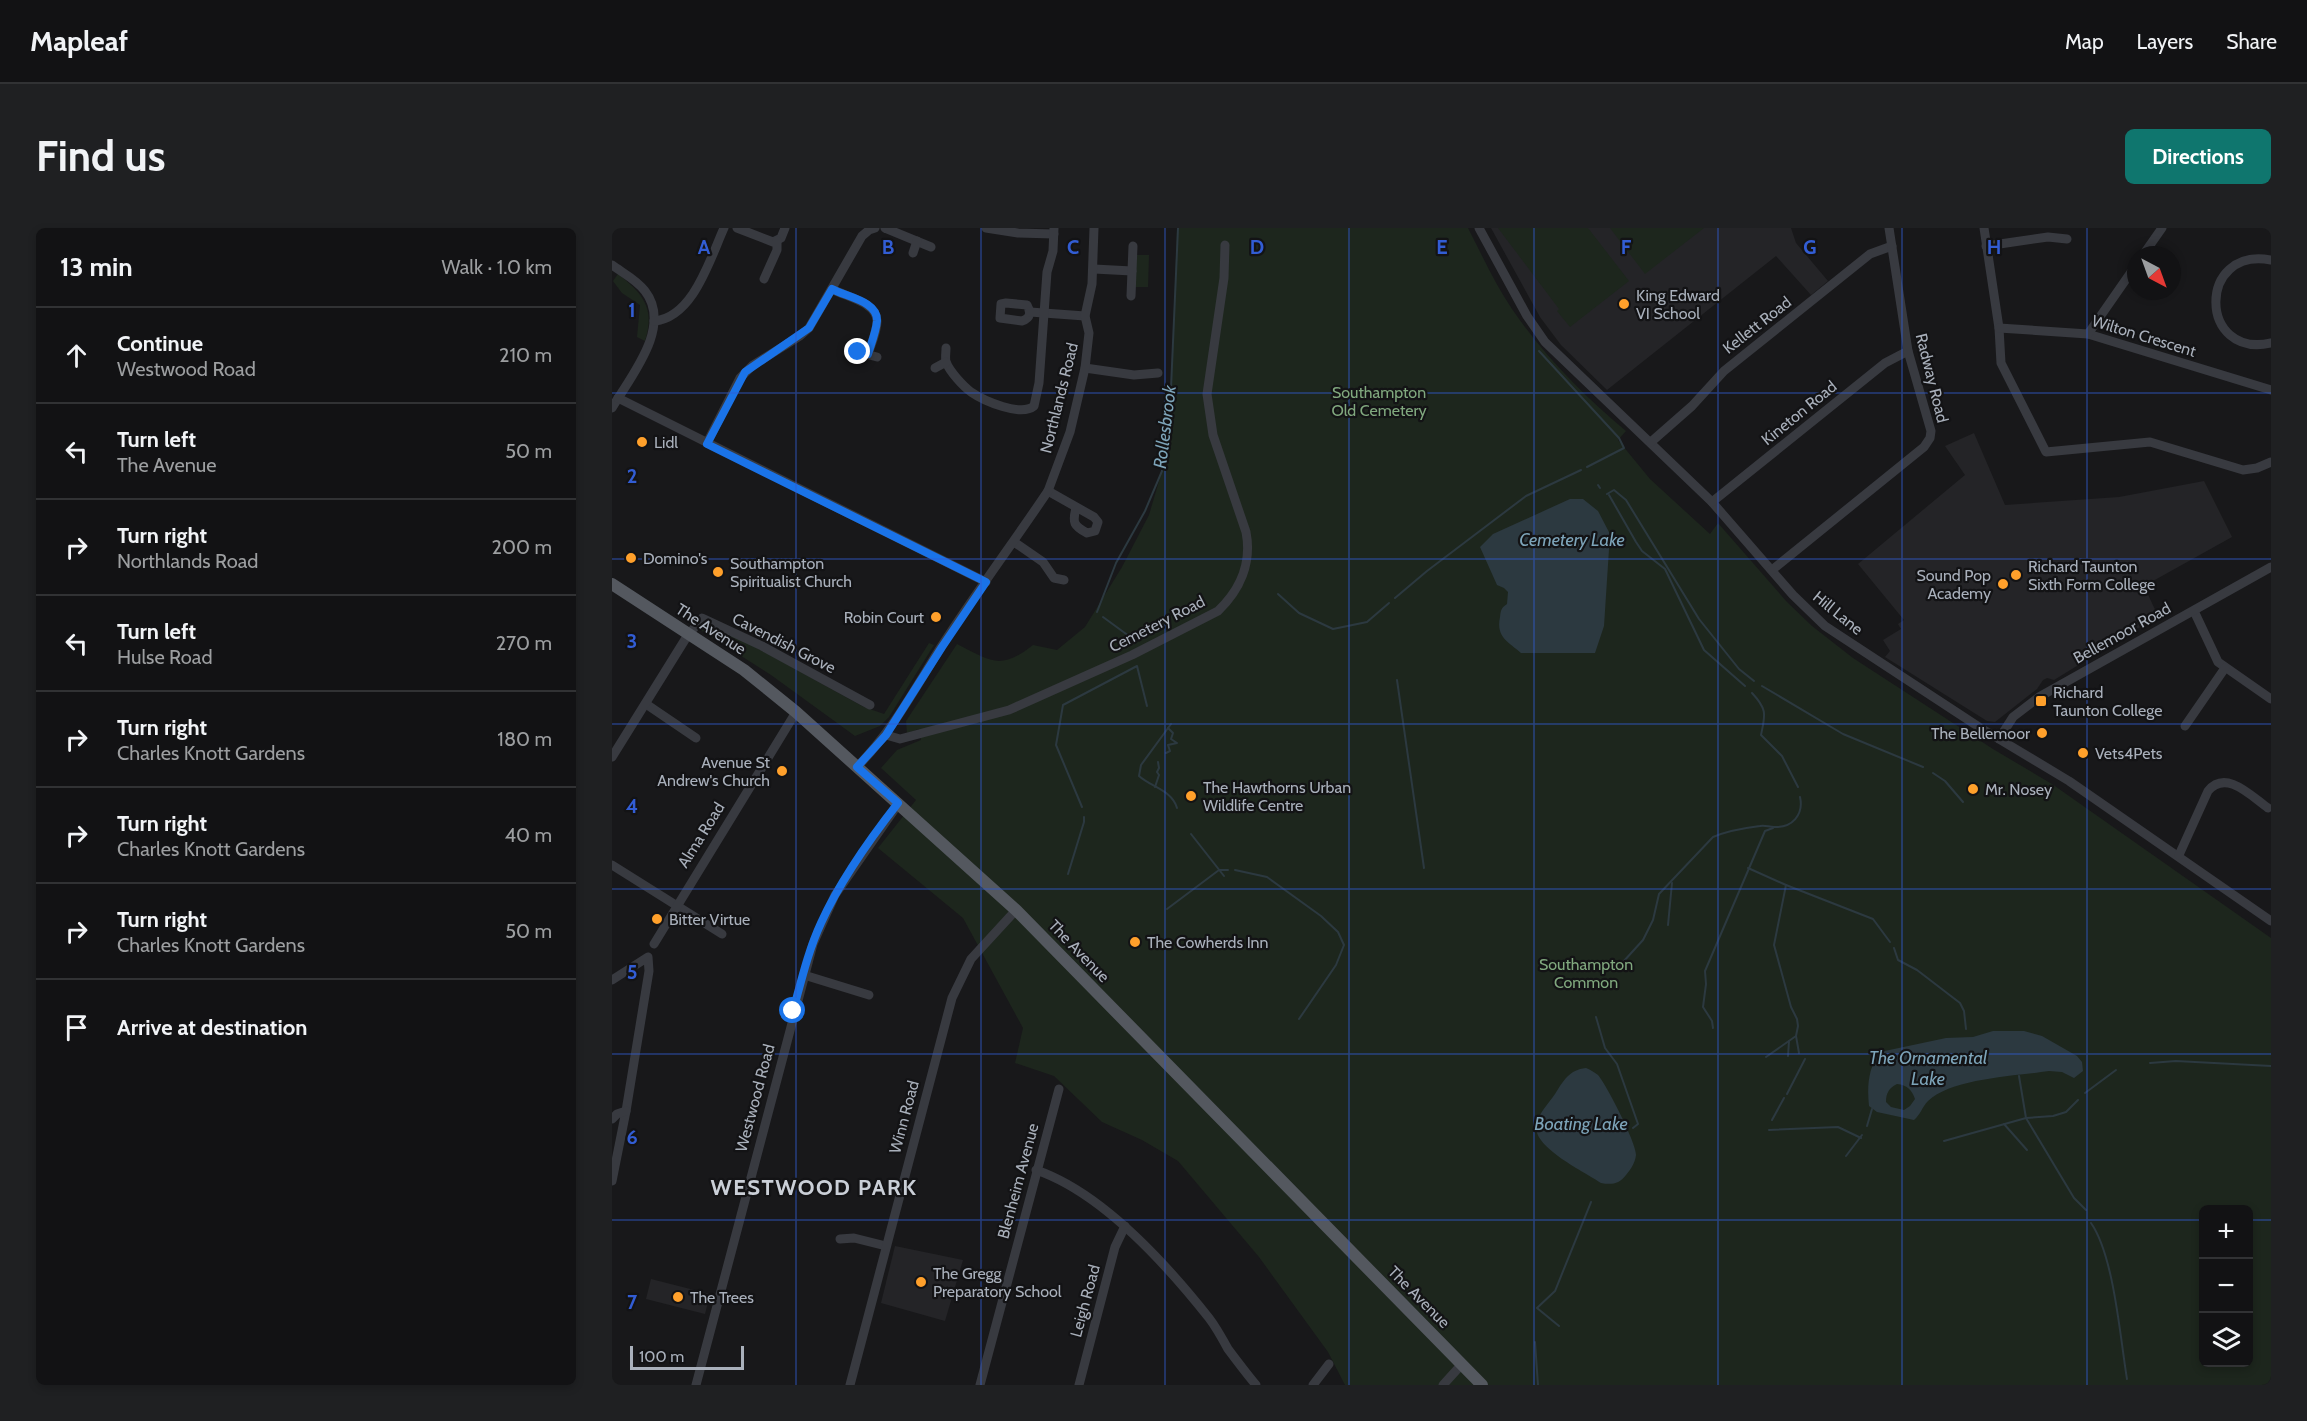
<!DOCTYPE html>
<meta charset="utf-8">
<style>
:root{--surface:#121214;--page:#1f2022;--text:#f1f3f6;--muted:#9c9ea0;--line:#313234;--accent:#0f766e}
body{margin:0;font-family:Cabin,sans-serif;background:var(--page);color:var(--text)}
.controls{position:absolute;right:18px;bottom:18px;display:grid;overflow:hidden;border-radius:9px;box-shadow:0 3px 9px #0003}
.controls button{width:54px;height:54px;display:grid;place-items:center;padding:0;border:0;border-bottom:2px solid var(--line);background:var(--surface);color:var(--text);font:30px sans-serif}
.compass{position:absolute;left:1515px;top:18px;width:54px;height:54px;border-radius:50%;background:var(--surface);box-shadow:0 3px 9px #0003;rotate:139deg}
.scale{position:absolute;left:18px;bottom:15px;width:114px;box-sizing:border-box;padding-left:6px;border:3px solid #a9b0bb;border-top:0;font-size:16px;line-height:21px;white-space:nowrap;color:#a9b0bb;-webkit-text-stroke:4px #131315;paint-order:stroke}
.stop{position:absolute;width:18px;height:18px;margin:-14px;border:4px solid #1a73e8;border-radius:50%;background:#fff}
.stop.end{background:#1a73e8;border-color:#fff;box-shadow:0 2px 6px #0008}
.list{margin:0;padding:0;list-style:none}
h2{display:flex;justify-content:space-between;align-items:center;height:78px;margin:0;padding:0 24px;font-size:26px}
h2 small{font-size:20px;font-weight:400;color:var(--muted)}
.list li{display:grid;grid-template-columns:39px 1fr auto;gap:18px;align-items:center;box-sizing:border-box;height:96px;padding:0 24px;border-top:2px solid var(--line)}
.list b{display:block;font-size:22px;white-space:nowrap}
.list p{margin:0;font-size:20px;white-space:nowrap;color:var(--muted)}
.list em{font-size:20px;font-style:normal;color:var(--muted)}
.icon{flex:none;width:33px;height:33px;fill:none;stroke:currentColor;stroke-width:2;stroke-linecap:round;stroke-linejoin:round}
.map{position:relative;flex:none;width:1659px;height:1157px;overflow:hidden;border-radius:9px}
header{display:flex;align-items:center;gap:36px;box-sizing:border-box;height:84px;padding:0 30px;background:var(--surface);border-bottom:2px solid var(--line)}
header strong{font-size:28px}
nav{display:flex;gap:33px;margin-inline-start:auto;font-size:21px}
.intro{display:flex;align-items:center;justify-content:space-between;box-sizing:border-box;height:144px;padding:0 36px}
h1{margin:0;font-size:42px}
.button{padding:15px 27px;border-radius:9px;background:var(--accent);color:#fff;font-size:21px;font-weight:700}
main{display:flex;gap:36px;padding:0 36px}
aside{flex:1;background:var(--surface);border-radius:9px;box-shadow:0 3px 9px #0003}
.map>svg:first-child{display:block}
.built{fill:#242427}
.green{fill:#1d261d;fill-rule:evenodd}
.water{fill:#2c3940;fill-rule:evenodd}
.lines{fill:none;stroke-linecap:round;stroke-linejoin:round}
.stream{stroke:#2c3940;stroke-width:2}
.minor{stroke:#383a40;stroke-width:9}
.major{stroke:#54585f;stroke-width:12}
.route{stroke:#1a73e8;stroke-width:8}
.grid{fill:none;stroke:#325dd4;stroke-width:1.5;stroke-opacity:0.55}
.poi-dot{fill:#ffa02b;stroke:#131315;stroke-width:2}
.labels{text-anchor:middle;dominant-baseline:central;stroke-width:4.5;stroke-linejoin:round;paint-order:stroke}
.poi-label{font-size:16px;fill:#a9b0bb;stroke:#131315;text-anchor:start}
.street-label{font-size:16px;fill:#a9b0bb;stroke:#131315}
.park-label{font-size:16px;fill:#80a87e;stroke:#131315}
.water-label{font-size:18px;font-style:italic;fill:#7da4b9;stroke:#131315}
.district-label{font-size:22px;font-weight:bold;letter-spacing:1.5px;fill:#cacfd7;stroke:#131315}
.grid-label{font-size:20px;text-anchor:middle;font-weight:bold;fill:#325dd4;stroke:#131315;stroke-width:4.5;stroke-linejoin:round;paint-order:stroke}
</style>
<header>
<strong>Mapleaf</strong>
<nav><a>Map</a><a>Layers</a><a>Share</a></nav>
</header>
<div class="intro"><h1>Find us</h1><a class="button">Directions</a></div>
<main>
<aside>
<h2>13 min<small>Walk · 1.0 km</small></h2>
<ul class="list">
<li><svg class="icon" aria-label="ahead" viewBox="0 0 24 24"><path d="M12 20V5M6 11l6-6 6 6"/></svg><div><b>Continue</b><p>Westwood Road</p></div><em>210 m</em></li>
<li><svg class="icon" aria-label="left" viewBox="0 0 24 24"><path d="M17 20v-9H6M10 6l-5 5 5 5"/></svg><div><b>Turn left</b><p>The Avenue</p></div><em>50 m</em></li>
<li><svg class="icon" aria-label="right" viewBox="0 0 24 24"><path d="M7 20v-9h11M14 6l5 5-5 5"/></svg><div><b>Turn right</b><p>Northlands Road</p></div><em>200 m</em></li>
<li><svg class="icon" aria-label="left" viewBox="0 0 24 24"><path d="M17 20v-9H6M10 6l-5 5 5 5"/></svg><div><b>Turn left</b><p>Hulse Road</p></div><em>270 m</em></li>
<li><svg class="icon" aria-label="right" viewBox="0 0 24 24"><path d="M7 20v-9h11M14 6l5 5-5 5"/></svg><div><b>Turn right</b><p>Charles Knott Gardens</p></div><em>180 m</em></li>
<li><svg class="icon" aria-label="right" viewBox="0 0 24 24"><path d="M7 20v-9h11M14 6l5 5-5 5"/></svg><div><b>Turn right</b><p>Charles Knott Gardens</p></div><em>40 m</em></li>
<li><svg class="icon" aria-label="right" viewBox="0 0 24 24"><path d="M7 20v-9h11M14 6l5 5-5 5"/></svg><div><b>Turn right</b><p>Charles Knott Gardens</p></div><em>50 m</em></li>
<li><svg class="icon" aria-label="arrive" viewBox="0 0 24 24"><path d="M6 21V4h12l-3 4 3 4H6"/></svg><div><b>Arrive at destination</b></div></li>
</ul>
</aside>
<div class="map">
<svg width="1659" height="1157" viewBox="0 0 1659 1157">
<rect width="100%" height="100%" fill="#18181a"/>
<g class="built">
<path d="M 879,0 L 1179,0 L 1184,15 L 1216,53 L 1199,67 L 1164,28 L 995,162 L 949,117 L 928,89 Z"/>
<path d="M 1362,205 L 1393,277 L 1507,269 L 1592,253 L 1620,309 L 1532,358 L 1546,388 L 1442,452 L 1435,450 L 1431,452 L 1425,461 L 1383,494 L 1375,493 L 1273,429 L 1278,423 L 1271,412 L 1289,401 L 1286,396 L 1292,392 L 1246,336 L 1353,247 L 1333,218 Z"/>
<path d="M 283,1018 L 351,1032 L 333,1093 L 269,1075 Z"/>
<path d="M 39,1051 L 98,1066 L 93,1086 L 34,1071 Z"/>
</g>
<g class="green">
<path d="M 565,0 L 856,0 C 870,27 883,56 900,81 C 932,128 971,167 1014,203 L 1006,212 L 1038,251 L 1098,306 L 1106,295 L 1175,374 L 1200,398 L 1241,430 L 1381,521 L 1440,556 L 1659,710 L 1659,1157 L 733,1157 L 716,1124 L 647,1029 L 566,933 L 530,912 L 490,894 L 442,848 L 403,835 L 411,800 L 351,690 L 266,620 L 304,572 L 269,540 L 285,522 L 309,512 L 307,501 L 295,505 L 294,493 L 345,416 C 379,433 388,443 421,417 L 445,422 L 473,399 L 510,339 L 537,287 L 550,243 L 558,183 ZM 1592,982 L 1636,982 L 1636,1134 L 1592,1134 Z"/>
<path d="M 886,0 L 976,0 L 1017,53 L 958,99 L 945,83 L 947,81 Z"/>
<path d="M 998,0 L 1092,0 L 1033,46 Z"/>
<path d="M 523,27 L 537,27 L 536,59 L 522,59 Z"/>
<path d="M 6,46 C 30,65 44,80 33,113 L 25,109 L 28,77 L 10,65 L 1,53 Z"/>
<path d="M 94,394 L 134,414 L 252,479 L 272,486 L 317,415 L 322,417 L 277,489 L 268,498 L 243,508 L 159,447 L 87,401 Z"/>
</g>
<g class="water">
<path d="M 958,271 L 971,271 L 986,283 L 998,306 L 992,398 L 983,425 L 909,425 C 895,413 884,409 888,389 C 889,382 889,380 895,376 L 896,364 L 892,360 L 885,357 L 868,319 L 881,306 Z"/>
<path d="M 1381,803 L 1412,803 L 1430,808 L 1465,828 L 1470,834 L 1471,843 L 1462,850 L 1450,844 L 1437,843 C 1404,848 1340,850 1316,873 C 1310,879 1309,886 1302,892 L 1265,884 L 1257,878 C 1255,859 1256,840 1268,824 L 1334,810 L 1361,809 ZM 1285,856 C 1295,857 1300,862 1303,871 L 1298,878 L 1292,882 L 1279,879 L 1274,874 C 1274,865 1277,860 1285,856 Z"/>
<path d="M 974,840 C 979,842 982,844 986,847 C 995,858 1024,914 1024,927 C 1023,935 1019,941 1014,947 C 1007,956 1000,957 989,955 C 973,944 922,920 924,898 C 925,887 937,875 943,866 C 952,852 957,842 974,840 Z"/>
</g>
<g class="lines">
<g class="stream">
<path d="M 927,123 L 1007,210 L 1012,220 L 975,239"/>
<path d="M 986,257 L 988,260"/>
<path d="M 995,266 L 1002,262 L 1014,272 L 1087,391 L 1127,441 L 1142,453"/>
<path d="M 997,267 L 1024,314 L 1030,323 L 1053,341 L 1092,422 L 1133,458"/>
<path d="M 666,366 L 687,385 L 721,401 L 755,394 L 777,375"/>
<path d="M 783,370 L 815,343 L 914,268 L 969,242"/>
<path d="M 485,384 L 504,335 L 533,283 L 550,243 L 558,183 L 566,0"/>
<path d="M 491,389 L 521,411"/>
<path d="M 785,452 L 812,640"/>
<path d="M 1150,458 L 1231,506 L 1311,539"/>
<path d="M 1140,465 C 1156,482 1153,487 1149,507 L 1170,528 L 1186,559"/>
<path d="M 559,496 L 529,537 L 527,548 C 539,559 560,562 565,580"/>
<path d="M 554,525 L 558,523 L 556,517 L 565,515 L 559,511 L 561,505 L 556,500"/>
<path d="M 1321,545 L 1333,553 L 1351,574"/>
<path d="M 543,559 L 547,547 L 545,544 L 547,540 L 546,534"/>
<path d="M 470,579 L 444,517 L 451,477 L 525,438 L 535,478"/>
<path d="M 579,606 L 612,648"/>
<path d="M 1136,640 L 1174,657 L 1162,717 L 1179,779 L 1185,791 L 1186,798 L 1184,808 L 1154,829"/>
<path d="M 623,642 L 655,649 L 709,688 L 726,704 L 732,717 L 724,737 L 687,791"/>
<path d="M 456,646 L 472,594 L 472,589"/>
<path d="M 1174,657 L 1261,691 L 1278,714"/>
<path d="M 555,681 L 607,642 L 616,642"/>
<path d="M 1056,697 L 1060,655"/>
<path d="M 1282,720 L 1286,732 L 1305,742 L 1348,775 L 1352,783 L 1354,801"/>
<path d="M 1011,734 L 1031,712 L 1041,692 L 1047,666 L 1101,609 C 1115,603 1132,600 1148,598 C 1153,597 1157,599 1162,599 C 1180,600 1192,587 1188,569"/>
<path d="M 984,789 L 993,820 L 1005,836 L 1026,896 L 1021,900"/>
<path d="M 1101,800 L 1100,793 L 1091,779 L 1094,756 L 1093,743 L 1153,603 L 1161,600"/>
<path d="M 1184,808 L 1187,825"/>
<path d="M 1176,828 L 1177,813"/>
<path d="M 1538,835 L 1564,833 L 1659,838"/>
<path d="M 1407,848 L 1414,890 L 1462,970 L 1474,982"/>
<path d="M 1473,865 L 1504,842"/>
<path d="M 1175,866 L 1193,831"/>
<path d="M 1160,892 L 1172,870"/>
<path d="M 1392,896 L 1415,922"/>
<path d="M 1255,898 L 1260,881"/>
<path d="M 1157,902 L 1226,899 L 1249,910"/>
<path d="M 1332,913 L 1414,890 L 1441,888 L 1454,884 L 1466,872"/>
<path d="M 1234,928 L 1250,907"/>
<path d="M 1479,995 C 1502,1028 1508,1109 1515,1151"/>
<path d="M 947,1098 L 925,1080 L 943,1063 L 979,974"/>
<path d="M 923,1114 L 926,1157"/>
</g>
<g class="minor">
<path d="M 125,0 L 161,14 L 169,10 L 173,0"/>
<path d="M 273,0 L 319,19"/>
<path d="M 374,0 L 406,5 L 442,6"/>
<path d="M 867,0 L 915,88 L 933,114 L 1100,274 L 1181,367 L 1213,398 L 1367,499 L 1457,553 L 1659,693"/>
<path d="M 1372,0 L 1387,100 L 1389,135 L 1434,224 L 1538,214 L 1631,242 L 1645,240 L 1659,234"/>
<path d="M 1374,18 L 1436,9 L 1455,11"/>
<path d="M 301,25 L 305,13"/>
<path d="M 1531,27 L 1550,0"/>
<path d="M 1659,32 C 1585,18 1586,131 1659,115"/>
<path d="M 0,37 C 11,45 25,52 33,63 C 61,99 18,149 0,180"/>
<path d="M 482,41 L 520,43"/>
<path d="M 152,51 L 165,22 L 165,13"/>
<path d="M 220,61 C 234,69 265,74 265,93 C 265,104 259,116 256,126"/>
<path d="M 519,68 L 521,18"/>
<path d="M 394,75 L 415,77 C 419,84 419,90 410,93 L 388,90 L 389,76 Z"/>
<path d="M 418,84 L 473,88"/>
<path d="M 42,93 C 81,90 98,31 112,0"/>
<path d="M 1387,100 L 1476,106 L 1659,162"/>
<path d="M 1476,106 L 1524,37"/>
<path d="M 334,120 C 334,125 333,130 334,134 C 338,144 351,158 359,164 C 372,173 409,189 422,178 L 427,155 L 435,44 L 441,23 L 442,0"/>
<path d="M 246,124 L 265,129"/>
<path d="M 323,140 L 334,134"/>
<path d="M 473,140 L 522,147 L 546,145"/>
<path d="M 6,170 L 374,354"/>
<path d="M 1039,214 L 1080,178 L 1112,143 L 1258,26 L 1280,18"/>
<path d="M 95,215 L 128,150 L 141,137 L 188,108 L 197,100 L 250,8 L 257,2 L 263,0"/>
<path d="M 436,263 L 482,289 L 486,294 L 483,303 L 475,305 C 462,298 460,295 464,280"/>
<path d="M 1100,274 L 1273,135 L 1296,123"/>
<path d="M 402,314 L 431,334 L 442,350 L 452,352"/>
<path d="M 1160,342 L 1312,219 L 1318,210 L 1319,203 L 1296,123 L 1277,0"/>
<path d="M 1582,383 L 1606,434 L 1659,471"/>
<path d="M 34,476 L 84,510"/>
<path d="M 1573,498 L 1613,440"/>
<path d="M 274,507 L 288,511 L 397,482 L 520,427 L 606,383 C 628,362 640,335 634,304 L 601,207 L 595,166 L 612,50 L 613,17"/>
<path d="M 1387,511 L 1401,489 L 1427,469 L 1659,339"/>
<path d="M 0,529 L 74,410 L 90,390 L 150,418 L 258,477"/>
<path d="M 245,539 C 281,502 302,462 329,419 C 363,366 401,315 436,263 L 458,204 L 473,140 L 477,105 L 473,88 L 480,56 L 482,0"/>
<path d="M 1567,627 L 1596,563 C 1614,541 1639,568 1656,580"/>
<path d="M 0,637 L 110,706"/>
<path d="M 42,716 L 184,484"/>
<path d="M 192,747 L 257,767"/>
<path d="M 0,752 L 36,729 L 37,743 L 14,883 L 0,953"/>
<path d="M 0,891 L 5,886 L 14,883"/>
<path d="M 424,942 C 489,964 555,1037 597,1090 C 604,1099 610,1110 616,1121 C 625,1133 634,1145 644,1157"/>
<path d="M 228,1011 L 242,1010 L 274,1018"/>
<path d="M 84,1157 L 201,716 L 223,667 L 287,575"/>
<path d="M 238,1157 L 340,770 L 359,731 L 404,682"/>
<path d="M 368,1157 L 447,861"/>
<path d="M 467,1157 L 503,1019 L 513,998"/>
<path d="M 701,1157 L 717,1136"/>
<path d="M 831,1157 L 850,1136"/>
</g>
<path class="major" d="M 0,356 L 132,442 L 184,484 L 404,682 L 870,1157"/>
</g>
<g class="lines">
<path class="route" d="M 181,783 C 189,754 196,723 209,695 C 228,653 257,612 286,575 L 245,539 L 274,507 L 330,419 L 374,354 L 95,216 L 133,144 L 197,100 L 220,61 C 234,69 266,73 265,93 C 264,104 259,116 256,126 L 246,124"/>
</g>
<path class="grid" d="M 184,0 L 184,1157M 369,0 L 369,1157M 553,0 L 553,1157M 737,0 L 737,1157M 922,0 L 922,1157M 1106,0 L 1106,1157M 1290,0 L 1290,1157M 1475,0 L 1475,1157M 0,165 L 1659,165M 0,331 L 1659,331M 0,496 L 1659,496M 0,661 L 1659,661M 0,826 L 1659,826M 0,992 L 1592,992M 1636,992 L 1659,992"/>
<g class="poi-dot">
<circle cx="1012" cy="76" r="6"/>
<circle cx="30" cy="214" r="6"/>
<circle cx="19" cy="330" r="6"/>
<circle cx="106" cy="344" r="6"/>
<circle cx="1404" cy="347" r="6"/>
<circle cx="1391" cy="356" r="6"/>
<circle cx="324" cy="389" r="6"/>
<rect x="1423" y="467" width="12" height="12" rx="3"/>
<circle cx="1430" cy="505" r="6"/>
<circle cx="1471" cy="525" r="6"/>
<circle cx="170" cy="543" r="6"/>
<circle cx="1361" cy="561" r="6"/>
<circle cx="579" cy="568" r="6"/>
<circle cx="45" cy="691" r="6"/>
<circle cx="523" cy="714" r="6"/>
<circle cx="309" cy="1054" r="6"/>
<circle cx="66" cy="1069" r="6"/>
</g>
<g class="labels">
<g class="poi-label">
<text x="1024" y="67">King Edward<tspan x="1024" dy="18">VI School</tspan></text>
<text x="42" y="214">Lidl</text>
<text x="31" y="330">Domino's</text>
<text x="118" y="335">Southampton<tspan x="118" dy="18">Spiritualist Church</tspan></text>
<text x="1416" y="338">Richard Taunton<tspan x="1416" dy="18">Sixth Form College</tspan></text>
<text x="1379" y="347" text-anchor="end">Sound Pop<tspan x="1379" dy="18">Academy</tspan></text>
<text x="312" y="389" text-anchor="end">Robin Court</text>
<text x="1441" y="464">Richard<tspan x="1441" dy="18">Taunton College</tspan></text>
<text x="1418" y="505" text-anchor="end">The Bellemoor</text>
<text x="1483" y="525">Vets4Pets</text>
<text x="158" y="534" text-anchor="end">Avenue St<tspan x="158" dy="18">Andrew's Church</tspan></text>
<text x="591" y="559">The Hawthorns Urban<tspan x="591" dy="18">Wildlife Centre</tspan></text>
<text x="1373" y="561">Mr. Nosey</text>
<text x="57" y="691">Bitter Virtue</text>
<text x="535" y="714">The Cowherds Inn</text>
<text x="321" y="1045">The Gregg<tspan x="321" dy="18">Preparatory School</tspan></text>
<text x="78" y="1069">The Trees</text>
</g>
<g class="street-label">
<text transform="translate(1145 97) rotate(-38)">Kellett Road</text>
<text transform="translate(1532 108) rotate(17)">Wilton Crescent</text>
<text transform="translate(1320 150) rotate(76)">Radway Road</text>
<text transform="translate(447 170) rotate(-76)">Northlands Road</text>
<text transform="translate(1187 185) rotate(-39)">Kineton Road</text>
<text transform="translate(1226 385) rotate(39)">Hill Lane</text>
<text transform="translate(545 396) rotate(-27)">Cemetery Road</text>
<text transform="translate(99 401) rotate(33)">The Avenue</text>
<text transform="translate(1510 405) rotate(-29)">Bellemoor Road</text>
<text transform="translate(172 415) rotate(27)">Cavendish Grove</text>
<text transform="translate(89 607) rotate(-58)">Alma Road</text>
<text transform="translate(467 723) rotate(46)">The Avenue</text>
<text transform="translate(143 870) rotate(-75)">Westwood Road</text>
<text transform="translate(292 889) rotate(-75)">Winn Road</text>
<text transform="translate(406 953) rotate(-75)">Blenheim Avenue</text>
<text transform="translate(807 1069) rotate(45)">The Avenue</text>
<text transform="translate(473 1073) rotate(-75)">Leigh Road</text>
</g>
<g class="park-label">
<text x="767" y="164">Southampton<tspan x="767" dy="18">Old Cemetery</tspan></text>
<text x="974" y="736">Southampton<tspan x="974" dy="18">Common</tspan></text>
</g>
<g class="water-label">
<text transform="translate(553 199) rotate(-83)">Rollesbrook</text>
<text x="960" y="312">Cemetery Lake</text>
<text x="1316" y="830">The Ornamental<tspan x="1316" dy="21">Lake</tspan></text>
<text x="969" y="896">Boating Lake</text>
</g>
<g class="district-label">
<text x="202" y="959">WESTWOOD PARK</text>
</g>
</g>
<g class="grid-label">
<text x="92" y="26">A</text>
<text x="276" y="26">B</text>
<text x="461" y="26">C</text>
<text x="645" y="26">D</text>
<text x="830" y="26">E</text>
<text x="1014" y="26">F</text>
<text x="1198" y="26">G</text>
<text x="1382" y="26">H</text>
<text x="20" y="89">1</text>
<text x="20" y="255">2</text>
<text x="20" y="420">3</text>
<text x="20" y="585">4</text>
<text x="20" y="751">5</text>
<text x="20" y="916">6</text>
<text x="20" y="1081">7</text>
</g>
</svg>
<div class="controls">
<button>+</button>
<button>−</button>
<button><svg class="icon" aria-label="layers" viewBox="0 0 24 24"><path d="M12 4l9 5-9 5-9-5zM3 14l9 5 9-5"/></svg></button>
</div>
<svg class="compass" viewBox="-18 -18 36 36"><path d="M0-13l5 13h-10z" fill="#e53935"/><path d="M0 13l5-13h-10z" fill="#9c9ea0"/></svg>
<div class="scale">100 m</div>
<div class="stop" style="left:181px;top:783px"></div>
<div class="stop end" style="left:246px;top:124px"></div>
</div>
</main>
